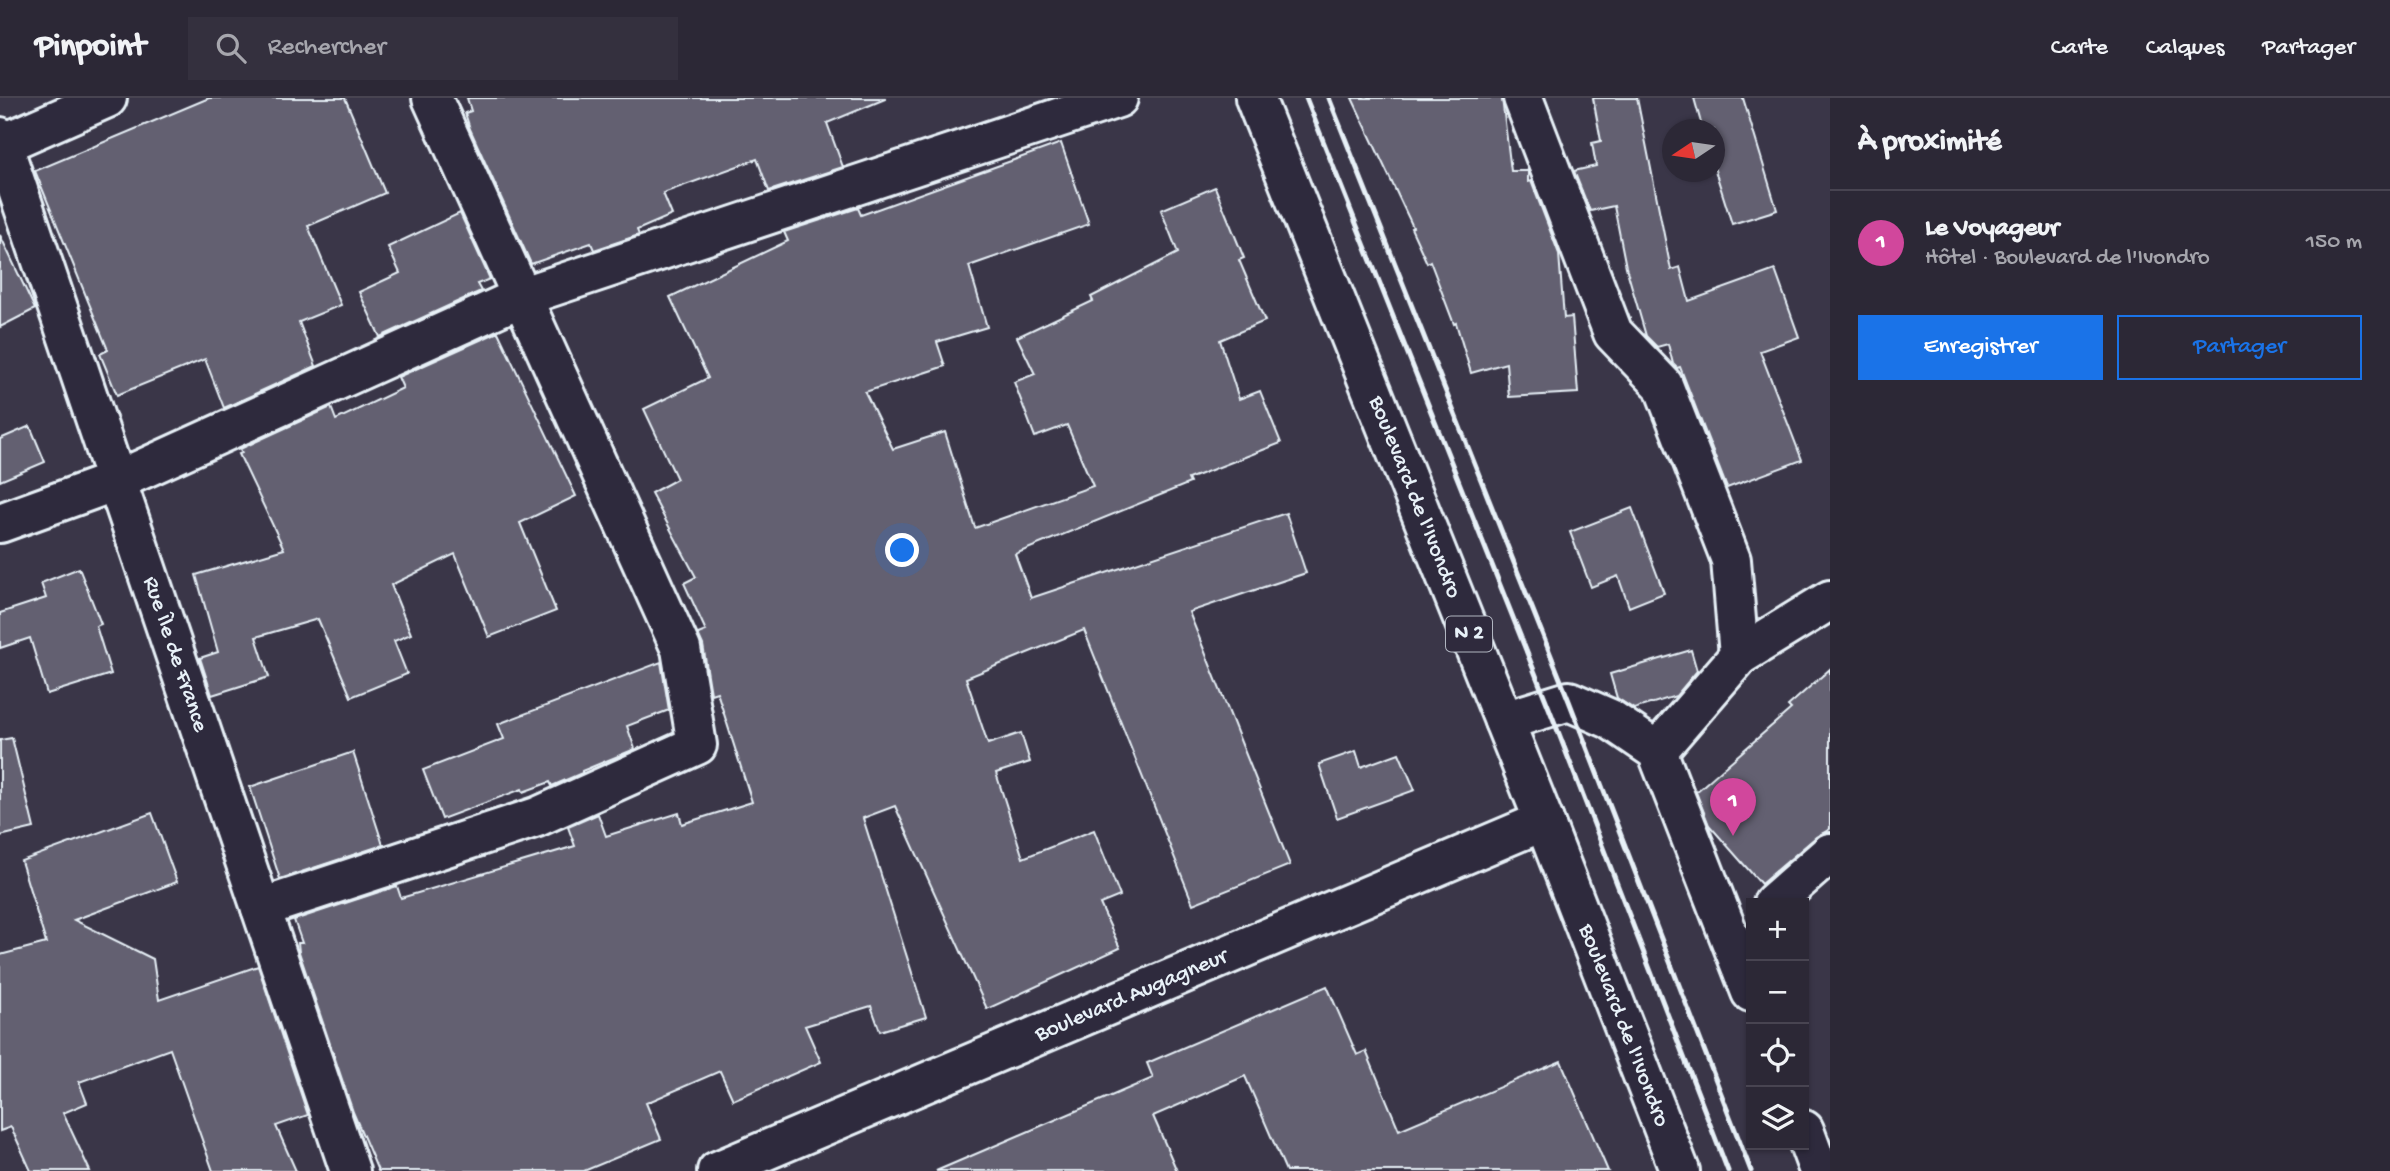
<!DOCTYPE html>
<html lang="fr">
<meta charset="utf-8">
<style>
:root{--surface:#2c2836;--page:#34303e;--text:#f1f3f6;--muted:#a6a6ad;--line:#484451;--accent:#1a73e8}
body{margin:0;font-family:"Gochi Hand",sans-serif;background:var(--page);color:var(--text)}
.controls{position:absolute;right:21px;bottom:21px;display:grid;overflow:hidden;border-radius:0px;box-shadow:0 2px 5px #0004}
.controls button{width:63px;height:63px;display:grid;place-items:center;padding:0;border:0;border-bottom:2px solid var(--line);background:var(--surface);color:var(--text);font:35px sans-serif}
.compass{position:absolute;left:1662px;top:21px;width:63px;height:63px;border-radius:50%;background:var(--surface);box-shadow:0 2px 5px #0004;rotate:257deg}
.you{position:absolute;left:903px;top:453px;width:24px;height:24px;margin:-18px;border:5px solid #fff;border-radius:50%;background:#1a73e8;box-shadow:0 0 0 10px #1a73e833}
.badge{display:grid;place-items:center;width:46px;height:46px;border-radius:50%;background:var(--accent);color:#fff;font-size:23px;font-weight:700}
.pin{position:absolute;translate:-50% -58px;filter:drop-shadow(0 2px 4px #0008)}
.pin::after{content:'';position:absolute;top:37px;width:24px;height:21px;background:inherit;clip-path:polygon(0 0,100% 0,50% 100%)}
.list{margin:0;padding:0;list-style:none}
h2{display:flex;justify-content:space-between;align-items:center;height:91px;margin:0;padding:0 28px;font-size:30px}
h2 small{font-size:23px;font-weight:400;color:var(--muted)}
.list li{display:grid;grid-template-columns:46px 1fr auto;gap:21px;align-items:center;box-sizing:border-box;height:105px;padding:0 28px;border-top:2px solid var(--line)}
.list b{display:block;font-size:26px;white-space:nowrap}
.list p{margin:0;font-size:23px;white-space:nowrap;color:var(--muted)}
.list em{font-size:23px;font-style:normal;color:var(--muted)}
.actions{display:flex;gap:14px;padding:21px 28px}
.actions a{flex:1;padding:16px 0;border:2px solid var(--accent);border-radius:0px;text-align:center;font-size:24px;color:var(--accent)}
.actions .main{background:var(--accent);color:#fff}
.icon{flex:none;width:38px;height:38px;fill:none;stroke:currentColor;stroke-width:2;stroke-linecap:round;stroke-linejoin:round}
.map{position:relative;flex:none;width:1830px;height:1073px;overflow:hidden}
header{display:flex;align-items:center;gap:42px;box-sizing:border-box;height:98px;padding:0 35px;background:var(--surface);border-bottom:2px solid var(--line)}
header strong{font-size:33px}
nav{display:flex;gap:38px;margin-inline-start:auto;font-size:24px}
.search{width:490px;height:63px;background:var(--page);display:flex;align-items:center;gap:18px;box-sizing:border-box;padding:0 24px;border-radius:0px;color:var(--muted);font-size:26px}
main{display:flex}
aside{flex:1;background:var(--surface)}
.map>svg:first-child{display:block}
.building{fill:#636171;stroke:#e8f1f8;stroke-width:2}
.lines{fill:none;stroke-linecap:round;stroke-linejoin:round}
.minor-casing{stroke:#e8f1f8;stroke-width:44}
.major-casing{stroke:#e8f1f8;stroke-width:44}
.minor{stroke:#2f2a3d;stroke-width:38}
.major{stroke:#2f2a3d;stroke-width:38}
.rail{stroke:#e8f1f8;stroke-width:5}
.labels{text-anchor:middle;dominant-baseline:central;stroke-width:5;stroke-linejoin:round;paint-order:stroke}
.shield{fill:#2f2a3d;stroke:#b0b5c0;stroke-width:2}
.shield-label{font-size:21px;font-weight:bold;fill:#e8f1f8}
.street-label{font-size:23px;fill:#e8f1f8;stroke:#2f2a3d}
</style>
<header>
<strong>Pinpoint</strong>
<div class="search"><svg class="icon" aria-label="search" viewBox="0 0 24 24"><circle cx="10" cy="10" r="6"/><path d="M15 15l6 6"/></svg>Rechercher</div>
<nav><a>Carte</a><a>Calques</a><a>Partager</a></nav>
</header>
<main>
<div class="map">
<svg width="1830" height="1073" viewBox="0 0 1830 1073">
<rect width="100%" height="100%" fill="#3a3648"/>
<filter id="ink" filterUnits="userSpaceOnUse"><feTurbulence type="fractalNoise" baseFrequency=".0143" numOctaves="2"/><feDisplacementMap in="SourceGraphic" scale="14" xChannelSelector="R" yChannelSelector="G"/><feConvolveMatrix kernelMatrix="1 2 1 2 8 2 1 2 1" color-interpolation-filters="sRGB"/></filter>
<g filter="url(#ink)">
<g class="building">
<path d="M 209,0 L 345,0 L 385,95 L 308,128 L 341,207 L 299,224 L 316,268 L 224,310 L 205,261 L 117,297 L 100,256 L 108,252 L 35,73 Z"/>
<path d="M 467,0 L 885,0 L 885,1 L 827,25 L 843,69 L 769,93 L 757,61 L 663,95 L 672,117 L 637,132 L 639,137 L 594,152 L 591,145 L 531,166 L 470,31 L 465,15 L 471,13 Z"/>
<path d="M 1352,0 L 1502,0 L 1511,73 L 1528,73 L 1528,84 L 1531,83 L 1559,156 L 1564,220 L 1572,219 L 1578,295 L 1509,299 L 1506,265 L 1471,275 L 1456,225 L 1454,226 L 1430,163 L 1427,165 L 1411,130 L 1413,129 Z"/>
<path d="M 1593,0 L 1637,0 L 1671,172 L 1680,169 L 1689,203 L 1775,172 L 1799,239 L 1760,253 L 1802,362 L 1727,390 L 1680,269 L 1677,270 L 1673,266 L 1668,246 L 1657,249 L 1646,238 L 1626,169 L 1614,108 L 1590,113 L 1574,73 L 1596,68 L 1592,45 L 1601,43 Z"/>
<path d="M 1694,0 L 1743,0 L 1777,112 L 1732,126 L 1714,69 L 1714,32 L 1703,32 Z"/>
<path d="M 1061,45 L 1089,126 L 969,168 L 987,229 L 937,244 L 945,268 L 865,294 L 893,351 L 945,334 L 975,430 L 1093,388 L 1067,327 L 1035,339 L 1014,284 L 1035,276 L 1017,239 L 1093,203 L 1091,199 L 1178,155 L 1161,112 L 1215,89 L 1244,160 L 1239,162 L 1265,223 L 1220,242 L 1239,301 L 1260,293 L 1281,345 L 1188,381 L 1190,385 L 1015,456 L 1031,500 L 1286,415 L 1306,475 L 1189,514 L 1290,767 L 1193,806 L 1084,532 L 966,580 L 988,646 L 1021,635 L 1030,664 L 996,675 L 1023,760 L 1094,732 L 1120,798 L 1100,806 L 1120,850 L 987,911 L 895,708 L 863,720 L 926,919 L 880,933 L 871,908 L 805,928 L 821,964 L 733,1002 L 720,973 L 646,1005 L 661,1041 L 584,1073 L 378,1073 L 353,1014 L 299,854 L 298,845 L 302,845 L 294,822 L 397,788 L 401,800 L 575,748 L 568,729 L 598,716 L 606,738 L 679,715 L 682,726 L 752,704 L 717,594 L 711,596 L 703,547 L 698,536 L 706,533 L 684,485 L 696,479 L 651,395 L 677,381 L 644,311 L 708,280 L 670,199 L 788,143 L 784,134 L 858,110 L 861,117 Z"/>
<path d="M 460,115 L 490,181 L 477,186 L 481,193 L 380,239 L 359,194 L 400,175 L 388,149 Z"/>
<path d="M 0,137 L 35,211 L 0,229 Z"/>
<path d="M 498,234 L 576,398 L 520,425 L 556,513 L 489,539 L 455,456 L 391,487 L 411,536 L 394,543 L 407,576 L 351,599 L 318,521 L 256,539 L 269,579 L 212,597 L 200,560 L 218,554 L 196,477 L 284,451 L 239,356 L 242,355 L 240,351 L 331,309 L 336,322 L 403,290 L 398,279 Z"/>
<path d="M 30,328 L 45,364 L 0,383 L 0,341 Z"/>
<path d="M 1632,410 L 1664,495 L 1629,509 L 1618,478 L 1591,489 L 1570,434 Z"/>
<path d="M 79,470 L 101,526 L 96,528 L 111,576 L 47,596 L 30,540 L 0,550 L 0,515 L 46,500 L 41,485 Z"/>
<path d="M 1691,552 L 1697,573 L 1676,598 L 1634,611 L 1617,600 L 1610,576 Z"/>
<path d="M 661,564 L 669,612 L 627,628 L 635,651 L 582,673 L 582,675 L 552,688 L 550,684 L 523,694 L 522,691 L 442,721 L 423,672 L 504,641 L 498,626 Z"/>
<path d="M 1830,571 L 1830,731 L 1816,739 L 1761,786 L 1709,727 L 1696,694 L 1791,611 L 1788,608 Z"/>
<path d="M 12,640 L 34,730 L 0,738 L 0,642 Z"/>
<path d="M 1356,653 L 1361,669 L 1399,655 L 1415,692 L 1337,720 L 1319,666 Z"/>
<path d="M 353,654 L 383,747 L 280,781 L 250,689 Z"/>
<path d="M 152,715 L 177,784 L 74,822 L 153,861 L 159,902 L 258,868 L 308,1017 L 276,1028 L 296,1073 L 213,1073 L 170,951 L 79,984 L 87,1005 L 63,1015 L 90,1073 L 31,1073 L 11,1029 L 0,1033 L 0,857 L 46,845 L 21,763 Z"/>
<path d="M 1327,888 L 1357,957 L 1366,953 L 1399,1032 L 1561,963 L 1608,1073 L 1286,1073 L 1245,978 L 1153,1018 L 1177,1073 L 936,1073 L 1153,980 L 1147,965 Z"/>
</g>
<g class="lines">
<g class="minor-casing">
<g id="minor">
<path d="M 1523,0 L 1613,235 L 1663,287 L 1731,462 L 1739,558 L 1657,653"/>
<path id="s1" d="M 0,39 L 350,1073"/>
<path d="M 0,47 L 107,0"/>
<path d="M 0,425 L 116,383 L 521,199 L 1118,0"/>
<path d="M 1739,558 L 1830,502"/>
<path d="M 1504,623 L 1569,603 L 1610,621 L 1657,653 L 1751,894"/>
<path d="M 1773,805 L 1830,755"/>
<path d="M 261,810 L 537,719 L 697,647 L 681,551 L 432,0"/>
<path d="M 1804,1032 L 1819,1073"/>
<path id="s2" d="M 717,1073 L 1544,723"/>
</g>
</g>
<g class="major-casing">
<g id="major">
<path id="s3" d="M 1255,0 L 1544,723 L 1680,1073"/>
</g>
</g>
<use href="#minor" class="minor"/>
<use href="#major" class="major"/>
<g class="rail">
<path d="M 1306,0 L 1549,610 L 1728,1073"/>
<path d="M 1329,0 L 1569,603 L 1751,1073"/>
</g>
</g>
</g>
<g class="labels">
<rect class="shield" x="1446" y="518.5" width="46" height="35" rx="5"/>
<g class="shield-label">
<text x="1469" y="536">N 2</text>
</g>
<g class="street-label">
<text stroke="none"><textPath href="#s3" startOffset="430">Boulevard de l'Ivondro</textPath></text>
<text stroke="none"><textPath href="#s1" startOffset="546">Rue Île de France</textPath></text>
<text stroke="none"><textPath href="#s2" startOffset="450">Boulevard Augagneur</textPath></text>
<text stroke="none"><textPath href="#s3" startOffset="998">Boulevard de l'Ivondro</textPath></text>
</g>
</g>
</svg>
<div class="controls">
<button>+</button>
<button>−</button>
<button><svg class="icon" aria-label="locate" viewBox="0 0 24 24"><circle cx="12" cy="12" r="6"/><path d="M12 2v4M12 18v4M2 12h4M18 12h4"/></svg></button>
<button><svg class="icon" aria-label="layers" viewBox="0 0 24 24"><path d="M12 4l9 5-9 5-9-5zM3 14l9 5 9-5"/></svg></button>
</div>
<svg class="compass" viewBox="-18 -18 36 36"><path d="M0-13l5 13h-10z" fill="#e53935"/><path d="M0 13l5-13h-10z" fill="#a6a6ad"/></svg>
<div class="you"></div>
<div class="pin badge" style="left:1733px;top:738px;background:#d1479c">1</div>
</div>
<aside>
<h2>À proximité<small></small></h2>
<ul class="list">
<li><span class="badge" style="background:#d1479c">1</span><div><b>Le Voyageur</b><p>Hôtel · Boulevard de l'Ivondro</p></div><em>150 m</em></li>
</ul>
<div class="actions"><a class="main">Enregistrer</a><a>Partager</a></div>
</aside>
</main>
